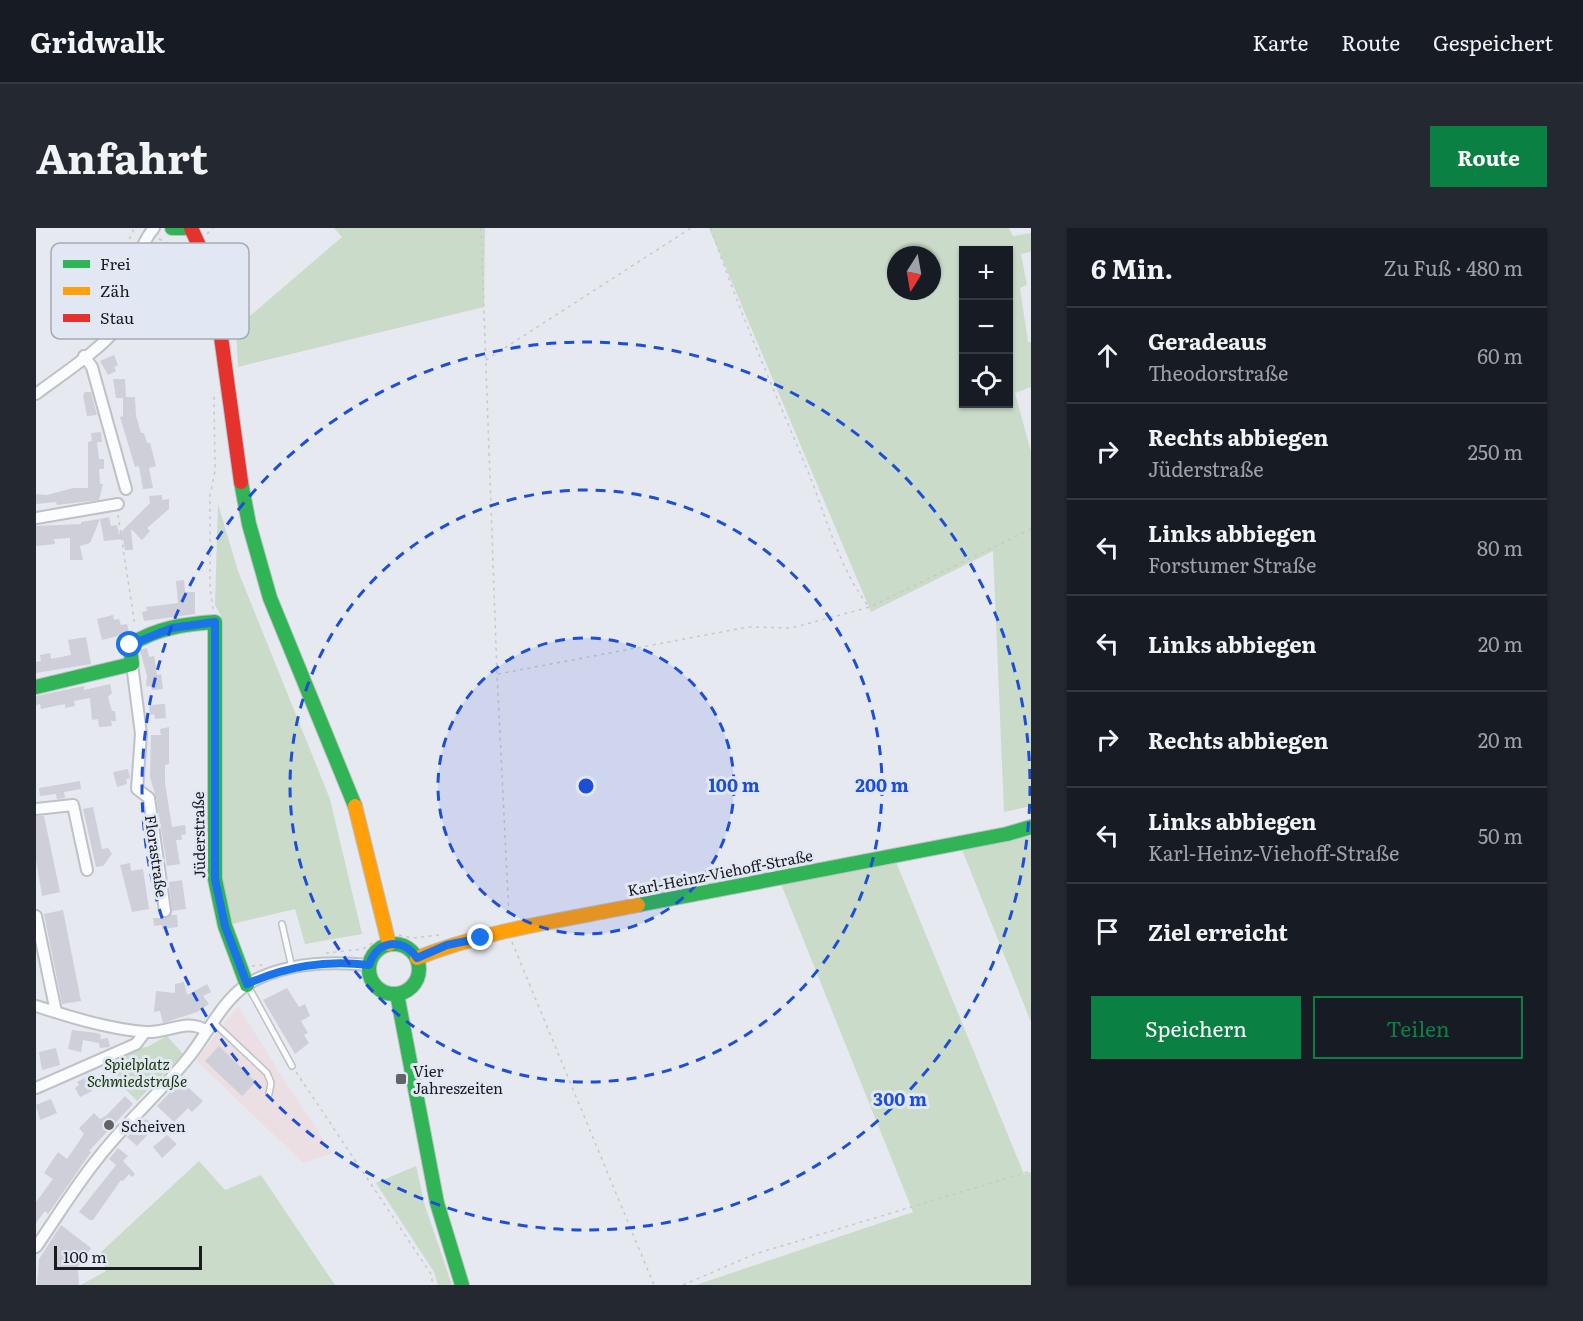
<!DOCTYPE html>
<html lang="de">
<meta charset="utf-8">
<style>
:root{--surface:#171b24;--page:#242831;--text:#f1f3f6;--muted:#9ea1a6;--line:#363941;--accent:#0b8043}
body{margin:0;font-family:Literata,serif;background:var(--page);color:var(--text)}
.controls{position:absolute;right:18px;top:18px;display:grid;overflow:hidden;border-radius:0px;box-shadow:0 2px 4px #0004}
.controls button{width:54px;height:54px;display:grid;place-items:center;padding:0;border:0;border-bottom:2px solid var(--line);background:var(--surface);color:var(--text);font:30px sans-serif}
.compass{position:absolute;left:851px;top:18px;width:54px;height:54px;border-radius:50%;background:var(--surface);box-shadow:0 2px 4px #0004;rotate:191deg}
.scale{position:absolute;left:18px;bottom:15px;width:148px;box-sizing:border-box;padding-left:6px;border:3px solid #191b1f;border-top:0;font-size:16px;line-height:21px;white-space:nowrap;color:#191b1f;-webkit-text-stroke:4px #e2e8f3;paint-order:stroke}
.stop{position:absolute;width:18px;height:18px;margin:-14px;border:4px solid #1a73e8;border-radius:50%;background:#fff}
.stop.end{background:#1a73e8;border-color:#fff;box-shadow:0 2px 6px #0008}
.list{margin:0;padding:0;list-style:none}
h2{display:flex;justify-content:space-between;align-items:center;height:78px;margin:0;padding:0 24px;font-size:26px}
h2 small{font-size:20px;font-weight:400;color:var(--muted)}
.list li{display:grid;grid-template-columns:39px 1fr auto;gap:18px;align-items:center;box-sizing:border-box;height:96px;padding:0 24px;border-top:2px solid var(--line)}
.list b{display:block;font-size:22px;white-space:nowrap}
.list p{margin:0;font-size:20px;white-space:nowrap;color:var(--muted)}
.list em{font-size:20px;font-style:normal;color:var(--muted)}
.actions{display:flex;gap:12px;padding:18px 24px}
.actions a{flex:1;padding:14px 0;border:2px solid var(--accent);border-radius:0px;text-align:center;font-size:21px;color:var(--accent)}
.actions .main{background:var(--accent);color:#fff}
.icon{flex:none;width:33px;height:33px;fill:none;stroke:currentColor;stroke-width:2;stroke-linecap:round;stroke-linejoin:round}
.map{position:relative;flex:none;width:995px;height:1057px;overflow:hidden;border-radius:0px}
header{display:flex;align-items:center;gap:36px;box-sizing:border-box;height:84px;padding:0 30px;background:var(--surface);border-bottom:2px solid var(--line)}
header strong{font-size:28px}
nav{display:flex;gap:33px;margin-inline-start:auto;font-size:21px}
.intro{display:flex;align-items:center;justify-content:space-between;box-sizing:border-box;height:144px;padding:0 36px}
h1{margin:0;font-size:42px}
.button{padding:15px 27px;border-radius:0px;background:var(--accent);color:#fff;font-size:21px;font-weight:700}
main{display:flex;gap:36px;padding:0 36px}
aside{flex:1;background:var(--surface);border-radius:0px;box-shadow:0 2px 4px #0004}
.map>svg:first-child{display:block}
.commercial{fill:#ecdfe3}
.green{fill:#cbdbc9;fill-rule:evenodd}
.building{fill:#cecfd9}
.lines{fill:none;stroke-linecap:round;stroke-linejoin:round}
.lane-casing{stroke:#bec1c6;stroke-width:8}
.street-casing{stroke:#bec1c6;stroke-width:14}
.fast-casing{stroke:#bec1c6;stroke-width:16}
.slow-casing{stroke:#bec1c6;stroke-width:16}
.jam-casing{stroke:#bec1c6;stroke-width:16}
.path{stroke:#c7c8c9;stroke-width:1.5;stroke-dasharray:3 4.5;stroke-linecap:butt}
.lane{stroke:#fbfcfd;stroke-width:5}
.street{stroke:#fbfcfd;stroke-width:10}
.fast{stroke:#30b455;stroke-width:14}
.slow{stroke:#ff9f0a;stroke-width:14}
.jam{stroke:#e5322d;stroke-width:14}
.route{stroke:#1a73e8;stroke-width:8}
.ring{fill:none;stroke:#1d4ed8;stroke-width:3;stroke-dasharray:10 8}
.poi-dot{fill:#616368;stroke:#e2e8f3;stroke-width:2}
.labels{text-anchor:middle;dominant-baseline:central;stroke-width:6;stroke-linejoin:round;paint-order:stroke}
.street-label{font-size:15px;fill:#191b1f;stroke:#e2e8f3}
.park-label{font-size:15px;font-style:italic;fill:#133300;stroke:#e2e8f3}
.poi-label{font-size:15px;fill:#191b1f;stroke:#e2e8f3;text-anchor:start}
.key{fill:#e2e8f3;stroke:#a6aab3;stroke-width:1.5}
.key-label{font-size:16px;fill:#191b1f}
.centre{fill:#1d4ed8;stroke:#e2e8f3;stroke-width:3}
.ring-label{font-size:18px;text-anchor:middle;font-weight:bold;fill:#1d4ed8;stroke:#e2e8f3;stroke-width:6;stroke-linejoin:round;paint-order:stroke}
</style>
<header>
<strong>Gridwalk</strong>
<nav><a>Karte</a><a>Route</a><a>Gespeichert</a></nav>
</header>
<div class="intro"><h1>Anfahrt</h1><a class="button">Route</a></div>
<main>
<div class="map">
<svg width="995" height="1057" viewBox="0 0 995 1057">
<rect width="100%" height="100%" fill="#e6e9ef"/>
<path class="commercial" d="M 202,778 L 253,860 L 297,925 L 267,935 L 160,832 Z"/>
<g class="green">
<path d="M 298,0 L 449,0 L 448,79 L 202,139 L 200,100 L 306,9 Z"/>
<path d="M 673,0 L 973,0 L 977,8 L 995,5 L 995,24 L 985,26 L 991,57 L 984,60 L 992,114 L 995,114 L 995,159 L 979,165 L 995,224 L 995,578 L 968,584 L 957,323 L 835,384 ZM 927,22 L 972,22 L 972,176 L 927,176 ZM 860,27 L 896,27 L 896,63 L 860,63 Z"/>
<path d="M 182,276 L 202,343 L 294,571 L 326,706 L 269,716 L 259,681 L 196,696 L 185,649 L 183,613 L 185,388 L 179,377 Z"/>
<path d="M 995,603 L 995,794 L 925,619 Z"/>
<path d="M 860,634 L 988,946 L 995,944 L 995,1057 L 660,1057 L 877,984 L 745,656 Z"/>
<path d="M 131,808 L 147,826 L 101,873 L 66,837 L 101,820 L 111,819 Z"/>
<path d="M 163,933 L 189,962 L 225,947 L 299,1057 L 45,1057 L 70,1043 L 65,1024 Z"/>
<path d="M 380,938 L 389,978 L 416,1057 L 402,1057 L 398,1044 L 340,955 Z"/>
</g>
<g class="building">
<path d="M 78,127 L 82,137 L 78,139 L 80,143 L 72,147 L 64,133 Z"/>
<path d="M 77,151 L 89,151 L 90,169 L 99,169 L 100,188 L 105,205 L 108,205 L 111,215 L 114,215 L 120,238 L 113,240 L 117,260 L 107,261 L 103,238 L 99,239 L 84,189 L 87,188 L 87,170 L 80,170 Z"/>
<path d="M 49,164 L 55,164 L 61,187 L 51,188 L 47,167 Z"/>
<path d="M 65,204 L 66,214 L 61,214 L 63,231 L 68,231 L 68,241 L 63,241 L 64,256 L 67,256 L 63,272 L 21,277 L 20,274 L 0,276 L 0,266 L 11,267 L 37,260 L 52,260 L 52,214 L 56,213 L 55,205 Z"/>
<path d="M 126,267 L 126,272 L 133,271 L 133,281 L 111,300 L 114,303 L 106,312 L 95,301 L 97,322 L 89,322 L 87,311 L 68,313 L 64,291 L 73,289 L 75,298 L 81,297 L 83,306 L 114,275 L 113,268 Z"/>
<path d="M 64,291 L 54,315 L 44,318 L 47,332 L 34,332 L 34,310 L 18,311 L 19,316 L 0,318 L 0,298 L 45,296 L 45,294 Z"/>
<path d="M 148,352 L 149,364 L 159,364 L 159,386 L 108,393 L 106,384 L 111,383 L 110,379 L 142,375 L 140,353 Z"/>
<path d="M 77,387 L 78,392 L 83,391 L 85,397 L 91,396 L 93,405 L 66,412 L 61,391 Z"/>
<path d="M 50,409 L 55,436 L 0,445 L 0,434 L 5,433 L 4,427 L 14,425 L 15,431 L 35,427 L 32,412 Z"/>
<path d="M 111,420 L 113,429 L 118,428 L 121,447 L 125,446 L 127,461 L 116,462 L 115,458 L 110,458 L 111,448 L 104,422 Z"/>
<path d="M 74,456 L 76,465 L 72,469 L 76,483 L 79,483 L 80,493 L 75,493 L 76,498 L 63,499 L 62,491 L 56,492 L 54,470 L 38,473 L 39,478 L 29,480 L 29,476 L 5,481 L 4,476 L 0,477 L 0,468 L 48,458 L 48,462 Z"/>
<path d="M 129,476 L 130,490 L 119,491 L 118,486 L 114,487 L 113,477 Z"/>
<path d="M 133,499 L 133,536 L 129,537 L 129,555 L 136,599 L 149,597 L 150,606 L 145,607 L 146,612 L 140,612 L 144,636 L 131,638 L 120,569 L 114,549 L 115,507 L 125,507 L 124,501 Z"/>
<path d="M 92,541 L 94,550 L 90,551 L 91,556 L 81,559 L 77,544 Z"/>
<path d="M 44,553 L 45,561 L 28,564 L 29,570 L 21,571 L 20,566 L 4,568 L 3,560 Z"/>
<path d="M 57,579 L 66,621 L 72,620 L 76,626 L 67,638 L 60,639 L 47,581 Z"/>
<path d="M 0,588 L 8,588 L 24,664 L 6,668 L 0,632 Z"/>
<path d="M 94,635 L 95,643 L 107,641 L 113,681 L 96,684 L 84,637 Z"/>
<path d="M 146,652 L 150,681 L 136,683 L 133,654 Z"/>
<path d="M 27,682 L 45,773 L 26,776 L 8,686 Z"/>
<path d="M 135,687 L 141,687 L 142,699 L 126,701 L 126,697 L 118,698 L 117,690 L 129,690 Z"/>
<path d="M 148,754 L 151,767 L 171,756 L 175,764 L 167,768 L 173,776 L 161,784 L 127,795 L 124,783 L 118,784 L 120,763 L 139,765 L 139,756 Z"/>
<path d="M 251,760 L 263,779 L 269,776 L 274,788 L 265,793 L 272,805 L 268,807 L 273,815 L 259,826 L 227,772 Z"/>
<path d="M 36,802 L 61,805 L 65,807 L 64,811 L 72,810 L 74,819 L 64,820 L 63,815 L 47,812 L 45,824 L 32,821 Z"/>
<path d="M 183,818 L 220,854 L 206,868 L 169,833 Z"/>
<path d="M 20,820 L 24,837 L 6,842 L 3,824 Z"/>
<path d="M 49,850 L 56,863 L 44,869 L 39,860 L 43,857 L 41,854 Z"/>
<path d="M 145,853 L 167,873 L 156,884 L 152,880 L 138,894 L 121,878 Z"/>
<path d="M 89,868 L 97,876 L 53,923 L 55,924 L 12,986 L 9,983 L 0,995 L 0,974 L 17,951 L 8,945 L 22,924 L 31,931 L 48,906 L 43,900 L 58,885 L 64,891 L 71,887 Z"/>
<path d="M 15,871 L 21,885 L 4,892 L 0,877 Z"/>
<path d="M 109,891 L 121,897 L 101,918 L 91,909 Z"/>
<path d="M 131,907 L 141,916 L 126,930 L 117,919 Z"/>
<path d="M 82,920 L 92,928 L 87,933 L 99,946 L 96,949 L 93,946 L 87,953 L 85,952 L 57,992 L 54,992 L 43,984 L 80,937 L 73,931 Z"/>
<path d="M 25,997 L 55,1020 L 42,1038 L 43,1057 L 1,1057 L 3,1031 Z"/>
</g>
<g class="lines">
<g class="lane-casing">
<g id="lane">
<path d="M 85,93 L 94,91 L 140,48"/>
<path d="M 246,696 L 256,740"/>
<path d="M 212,758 L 256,838"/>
<path d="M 178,795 L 231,845 L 235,855 L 233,866"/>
</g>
</g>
<g class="street-casing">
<g id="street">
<path d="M 48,128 L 56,139 L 90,261"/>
<path d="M 0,166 C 21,150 65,121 79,102 C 100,75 92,31 118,0"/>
<path d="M 0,290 L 82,276"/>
<path d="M 96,436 L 105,506 L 101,561 L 113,570 L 129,683"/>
<path d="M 0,581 L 37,577 L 51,642"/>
<path d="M 0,688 L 20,784"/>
<path d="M 0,778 C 34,789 73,801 109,804 C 132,806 150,789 171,803"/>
<path d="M 0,860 L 100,816 L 109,804"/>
<path d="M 0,1019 C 21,989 40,957 63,929 C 90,894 124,865 152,830 C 171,807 186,772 212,756 C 247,735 294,733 333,737"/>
</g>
</g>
<g class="fast-casing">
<g id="fast">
<path d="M 136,0 L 150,0"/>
<path d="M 205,254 L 213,296 L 234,370 L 319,578"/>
<path d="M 0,459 L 96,436 L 94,417 C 120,400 149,396 179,394 L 179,651 L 189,698 L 211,757"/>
<path d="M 602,677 L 971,606 L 995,599"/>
<circle cx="358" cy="741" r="25"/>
<path d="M 361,766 L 401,975 L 426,1057"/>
</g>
</g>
<g class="slow-casing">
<g id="slow">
<path d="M 319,578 L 353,716"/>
<path d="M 381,730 C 451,702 528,692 602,677"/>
</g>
</g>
<g class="jam-casing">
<path id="jam" d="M 155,0 L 170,33 L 179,65 L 205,254"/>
</g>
<g class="path">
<path d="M 445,0 L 461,446 L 473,688"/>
<path d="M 675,0 C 703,84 739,164 773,246 C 790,289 804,342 833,379"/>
<path d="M 171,6 L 177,0"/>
<path d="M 123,11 L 145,21 L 159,42"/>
<path d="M 75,90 L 65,82 C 62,60 90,24 98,0"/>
<path d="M 450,132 L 655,0"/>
<path d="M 82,287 L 99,398"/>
<path d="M 177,381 L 174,359 L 174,268 L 179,243 L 178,164"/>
<path d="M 462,446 L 712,399 L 755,400 L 834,379 L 995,301"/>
<path d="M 363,707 L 377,710 L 403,707"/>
<path d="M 476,714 L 618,1057"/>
<path d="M 290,725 L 327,721 L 339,713"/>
<path d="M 216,738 L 226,737"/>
<path d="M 260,844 L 395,1046 L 397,1057"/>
<path d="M 647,1057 L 719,1026 L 995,943"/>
</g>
<use href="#lane" class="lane"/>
<use href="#street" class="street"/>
<use href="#fast" class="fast"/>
<use href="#slow" class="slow"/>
<use href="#jam" class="jam"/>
</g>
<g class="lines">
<path class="route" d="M 94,417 L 136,400 L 179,394 L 179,651 L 189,698 L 211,756 C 251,738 289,732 333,737 C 341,712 367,709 381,730 L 411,717 L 445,710"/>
</g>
<circle cx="550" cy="558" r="148" fill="#1d4ed8" fill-opacity=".12"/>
<g class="ring">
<circle cx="550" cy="558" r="148"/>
<circle cx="550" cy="558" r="296"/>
<circle cx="550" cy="558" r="444"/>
</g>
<g class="poi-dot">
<rect x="359" y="845" width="12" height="12" rx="3"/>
<circle cx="73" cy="897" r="6"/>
</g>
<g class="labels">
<g class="street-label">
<text transform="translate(162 607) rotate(-91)">Jüderstraße</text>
<text transform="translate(121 628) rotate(82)">Florastraße</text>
<text transform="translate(684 644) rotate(-11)">Karl-Heinz-Viehoff-Straße</text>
</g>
<g class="park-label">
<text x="101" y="835">Spielplatz<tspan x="101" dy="17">Schmiedstraße</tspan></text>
</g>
<g class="poi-label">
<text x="377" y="842">Vier<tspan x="377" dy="17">Jahreszeiten</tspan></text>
<text x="85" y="897">Scheiven</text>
</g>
</g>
<rect x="15" y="15" width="198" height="96" rx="9" class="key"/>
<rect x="27" y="32" width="27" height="8" fill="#30b455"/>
<rect x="27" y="59" width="27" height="8" fill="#ff9f0a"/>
<rect x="27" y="86" width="27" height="8" fill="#e5322d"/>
<g class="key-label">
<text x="64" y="42">Frei</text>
<text x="64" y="69">Zäh</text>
<text x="64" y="96">Stau</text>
</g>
<circle cx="550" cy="558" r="9" class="centre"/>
<g class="ring-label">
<text x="698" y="564">100 m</text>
<text x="846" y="564">200 m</text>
<text x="864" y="878">300 m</text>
</g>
</svg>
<div class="controls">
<button>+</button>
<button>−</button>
<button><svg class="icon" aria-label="locate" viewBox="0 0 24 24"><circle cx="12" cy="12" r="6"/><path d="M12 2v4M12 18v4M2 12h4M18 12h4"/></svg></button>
</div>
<svg class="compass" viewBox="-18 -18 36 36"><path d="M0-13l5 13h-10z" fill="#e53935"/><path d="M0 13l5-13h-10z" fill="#9ea1a6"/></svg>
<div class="scale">100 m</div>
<div class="stop" style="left:94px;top:417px"></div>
<div class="stop end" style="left:445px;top:710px"></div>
</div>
<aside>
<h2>6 Min.<small>Zu Fuß · 480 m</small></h2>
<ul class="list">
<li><svg class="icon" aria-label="ahead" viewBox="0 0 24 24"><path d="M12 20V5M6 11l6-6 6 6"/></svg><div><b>Geradeaus</b><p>Theodorstraße</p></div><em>60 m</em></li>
<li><svg class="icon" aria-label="right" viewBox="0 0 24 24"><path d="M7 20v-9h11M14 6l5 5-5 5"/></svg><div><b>Rechts abbiegen</b><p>Jüderstraße</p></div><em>250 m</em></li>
<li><svg class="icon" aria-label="left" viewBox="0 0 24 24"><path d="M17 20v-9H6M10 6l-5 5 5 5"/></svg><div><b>Links abbiegen</b><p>Forstumer Straße</p></div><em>80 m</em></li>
<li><svg class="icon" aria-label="left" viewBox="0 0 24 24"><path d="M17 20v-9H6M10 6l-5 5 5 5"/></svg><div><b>Links abbiegen</b></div><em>20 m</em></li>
<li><svg class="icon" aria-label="right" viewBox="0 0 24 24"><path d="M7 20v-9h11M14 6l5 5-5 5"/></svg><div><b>Rechts abbiegen</b></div><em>20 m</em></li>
<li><svg class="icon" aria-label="left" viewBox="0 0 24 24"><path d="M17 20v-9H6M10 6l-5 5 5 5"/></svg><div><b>Links abbiegen</b><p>Karl-Heinz-Viehoff-Straße</p></div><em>50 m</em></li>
<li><svg class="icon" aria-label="arrive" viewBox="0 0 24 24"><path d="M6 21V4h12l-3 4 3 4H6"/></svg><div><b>Ziel erreicht</b></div></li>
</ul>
<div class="actions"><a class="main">Speichern</a><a>Teilen</a></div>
</aside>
</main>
